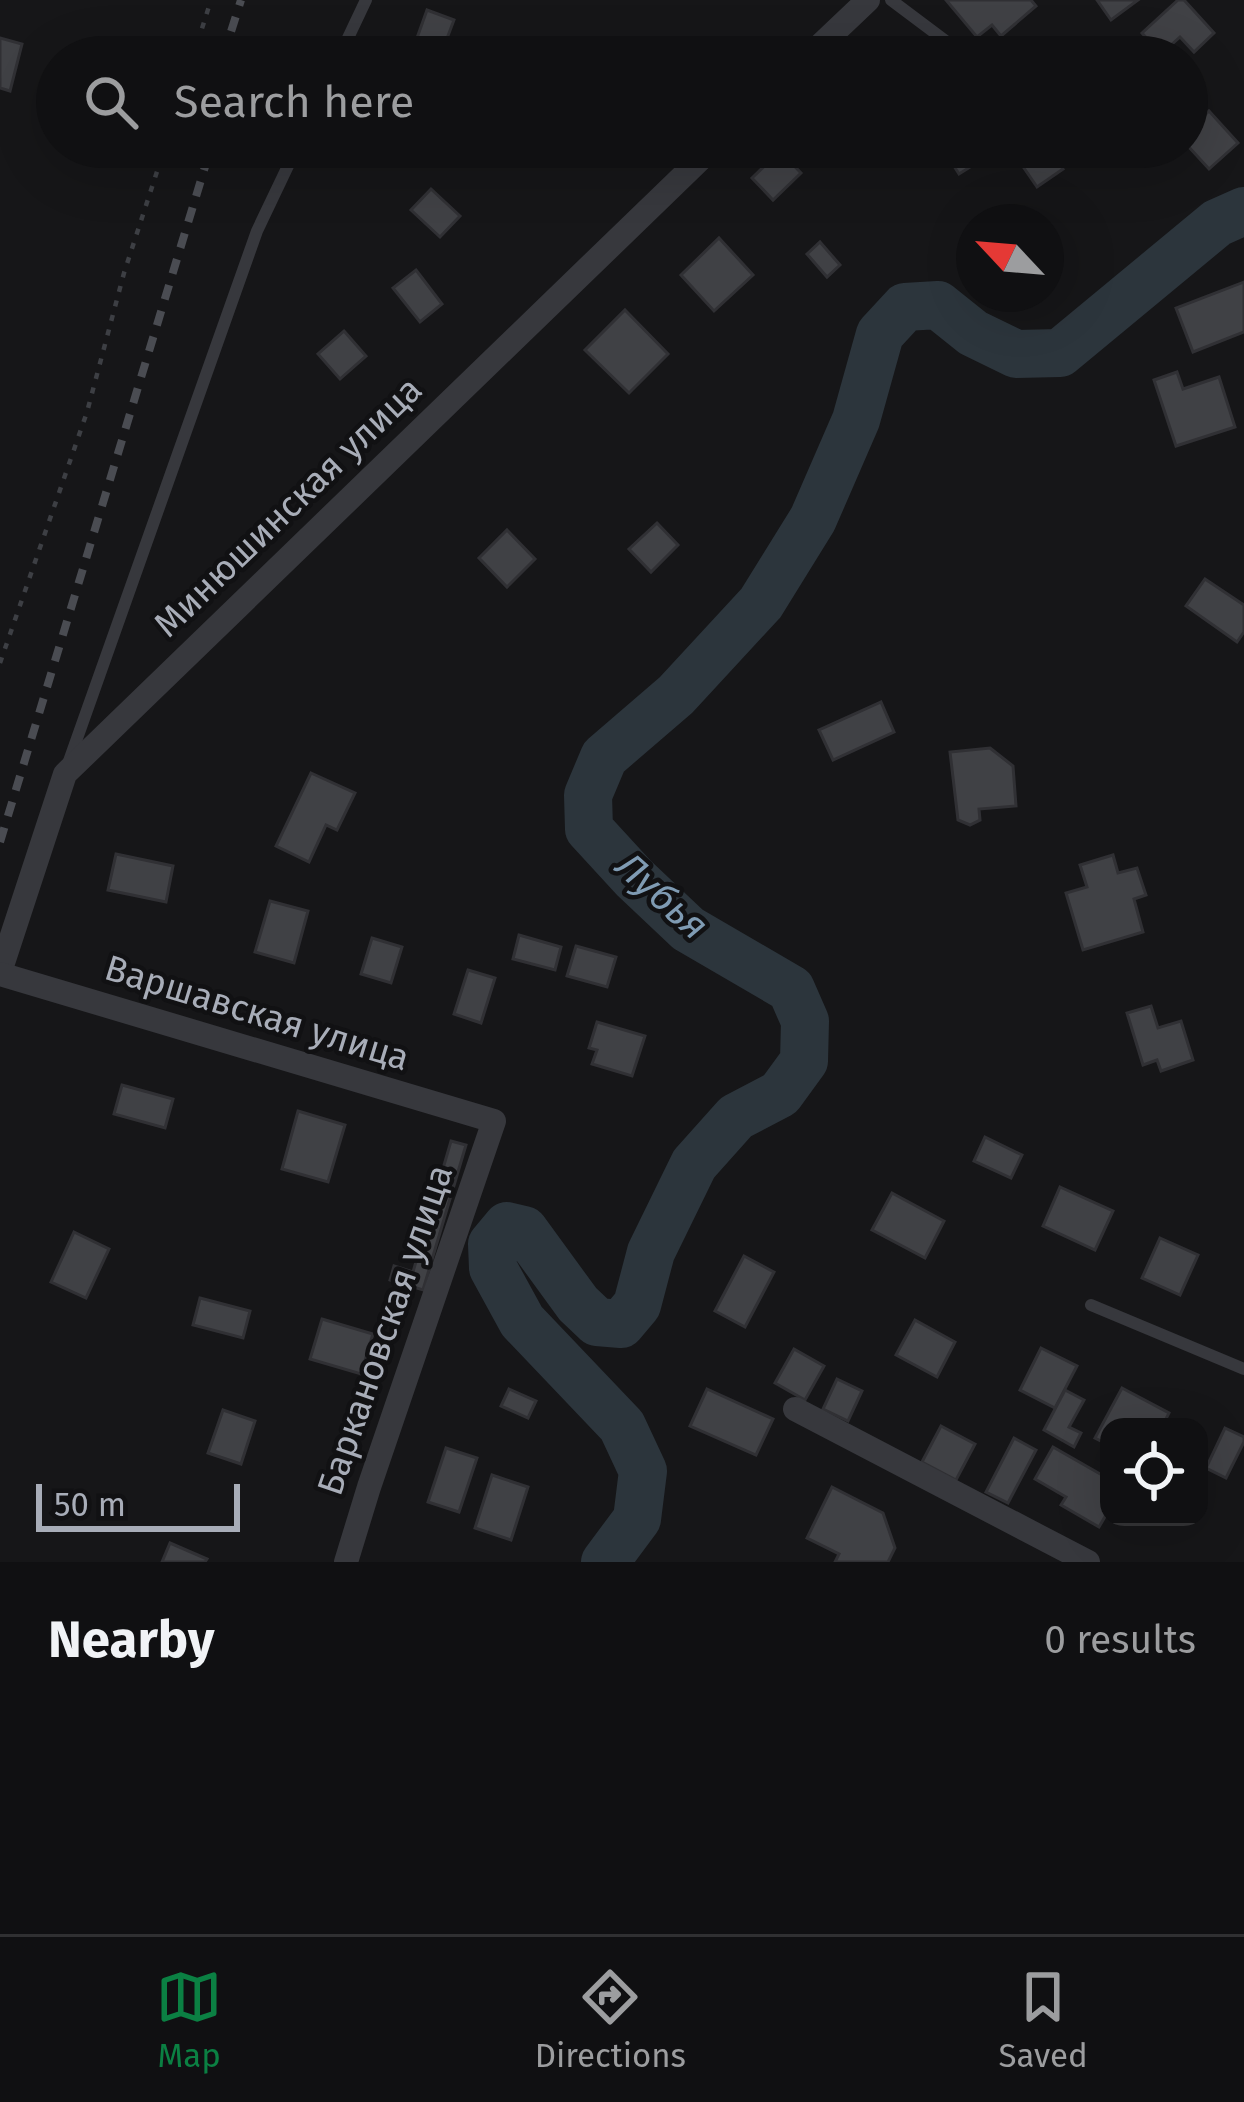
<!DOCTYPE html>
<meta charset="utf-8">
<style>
:root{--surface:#101012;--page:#1e1e20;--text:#f1f3f6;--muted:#9c9d9f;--line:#303032;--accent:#0b8043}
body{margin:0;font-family:"Fira Sans",sans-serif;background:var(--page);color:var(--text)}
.controls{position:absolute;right:36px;bottom:36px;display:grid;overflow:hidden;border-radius:24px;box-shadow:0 12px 48px #0002}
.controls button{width:108px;height:108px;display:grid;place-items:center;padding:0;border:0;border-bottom:3px solid var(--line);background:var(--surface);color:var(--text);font:60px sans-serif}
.compass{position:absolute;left:956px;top:204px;width:108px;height:108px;border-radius:50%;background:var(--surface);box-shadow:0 12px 48px #0002;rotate:296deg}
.scale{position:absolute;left:36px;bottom:30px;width:204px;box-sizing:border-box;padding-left:12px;border:6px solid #a8adb8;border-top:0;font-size:33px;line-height:42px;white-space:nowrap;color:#a8adb8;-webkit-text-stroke:9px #111113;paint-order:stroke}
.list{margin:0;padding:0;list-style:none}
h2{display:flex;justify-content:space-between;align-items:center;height:156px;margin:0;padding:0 48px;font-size:51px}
h2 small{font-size:39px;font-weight:400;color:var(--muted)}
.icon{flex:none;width:66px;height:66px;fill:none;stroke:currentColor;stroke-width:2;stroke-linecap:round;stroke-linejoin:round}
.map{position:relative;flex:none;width:1244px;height:1562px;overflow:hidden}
.search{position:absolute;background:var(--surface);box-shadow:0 12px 48px #0002;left:36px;right:36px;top:36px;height:132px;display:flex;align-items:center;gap:30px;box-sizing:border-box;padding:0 42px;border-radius:66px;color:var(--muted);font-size:45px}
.sheet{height:372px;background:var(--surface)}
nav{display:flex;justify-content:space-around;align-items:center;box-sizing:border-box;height:168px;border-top:3px solid var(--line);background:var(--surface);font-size:33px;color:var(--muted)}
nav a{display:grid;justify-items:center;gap:6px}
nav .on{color:var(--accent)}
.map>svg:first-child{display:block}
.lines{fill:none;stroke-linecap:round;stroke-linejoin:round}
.river{stroke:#2c353c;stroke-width:48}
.building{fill:#404145;stroke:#303034;stroke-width:3}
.path{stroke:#3d3f44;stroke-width:4.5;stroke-dasharray:6 9;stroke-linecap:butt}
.lane{stroke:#37383d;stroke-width:12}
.street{stroke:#37383d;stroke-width:24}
.rail{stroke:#4a4c52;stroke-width:8;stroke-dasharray:15 12;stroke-linecap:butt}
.labels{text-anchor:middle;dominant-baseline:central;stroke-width:9;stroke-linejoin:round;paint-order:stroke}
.street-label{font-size:36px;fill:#a8adb8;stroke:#111113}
.water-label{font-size:39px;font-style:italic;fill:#7f9bb3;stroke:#111113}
</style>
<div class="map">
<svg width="1244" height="1562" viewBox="0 0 1244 1562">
<rect width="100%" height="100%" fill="#161618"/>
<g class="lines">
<path class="river" d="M 605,1562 L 637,1519 L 643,1471 L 622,1426 L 522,1321 L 493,1268 L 492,1244 L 507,1226 L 524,1230 L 578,1304 L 597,1322 L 621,1324 L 637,1305 L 651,1252 L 694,1164 L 736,1117 L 780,1094 L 804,1061 L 805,1021 L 791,989 L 688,929 L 634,878 L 589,829 L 588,795 L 604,757 L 676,695 L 761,603 L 813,519 L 856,420 L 880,334 L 905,307 L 938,305 L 973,333 L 1016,354 L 1060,353 L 1217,223 L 1244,211"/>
</g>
<g class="building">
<path d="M 946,0 L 1031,0 L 1036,6 L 1001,36 L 992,25 L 977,37 Z"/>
<path d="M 1097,0 L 1138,0 L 1111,20 Z"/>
<path d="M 1178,0 L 1184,0 L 1214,33 L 1194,52 L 1180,37 L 1161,54 L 1142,33 Z"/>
<path d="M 427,10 L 454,20 L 440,57 L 413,49 Z"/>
<path d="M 0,38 L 22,44 L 10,91 L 0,88 Z"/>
<path d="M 1209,111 L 1238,143 L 1209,169 L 1187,145 L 1187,132 Z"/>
<path d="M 942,147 L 980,147 L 986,157 L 959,174 Z"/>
<path d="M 1020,147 L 1048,147 L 1063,169 L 1037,187 L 1013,152 Z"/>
<path d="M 780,151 L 801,173 L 773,200 L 752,178 Z"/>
<path d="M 431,189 L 460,216 L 440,237 L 411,210 Z"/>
<path d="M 719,238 L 753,275 L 714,311 L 681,275 Z"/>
<path d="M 820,242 L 840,265 L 827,277 L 807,254 Z"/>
<path d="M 416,270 L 442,304 L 420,322 L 393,288 Z"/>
<path d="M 1244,282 L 1244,332 L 1193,352 L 1176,308 Z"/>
<path d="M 625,310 L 668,354 L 629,393 L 585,350 Z"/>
<path d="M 344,331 L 366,356 L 340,379 L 318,354 Z"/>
<path d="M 1177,372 L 1183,389 L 1219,377 L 1235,427 L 1176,446 L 1154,380 Z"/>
<path d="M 657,523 L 678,545 L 651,572 L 629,549 Z"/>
<path d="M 507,530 L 535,559 L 507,587 L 479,558 Z"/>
<path d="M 1205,579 L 1244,605 L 1244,632 L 1237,642 L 1186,606 Z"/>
<path d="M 881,702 L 894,732 L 833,760 L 819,730 Z"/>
<path d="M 990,748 L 1013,766 L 1016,806 L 979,809 L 980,820 L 970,825 L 958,820 L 950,752 Z"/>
<path d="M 311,773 L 355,793 L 337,830 L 326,825 L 309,862 L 276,846 Z"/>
<path d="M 116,854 L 173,866 L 166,902 L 108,890 Z"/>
<path d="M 1113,855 L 1118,873 L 1137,868 L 1146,895 L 1134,899 L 1143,932 L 1083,950 L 1066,893 L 1087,887 L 1080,865 Z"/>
<path d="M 270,901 L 308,911 L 294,963 L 255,952 Z"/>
<path d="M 519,935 L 561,947 L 555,970 L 513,959 Z"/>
<path d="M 372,938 L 402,947 L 391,983 L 361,974 Z"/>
<path d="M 576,946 L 616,957 L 607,987 L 567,976 Z"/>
<path d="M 468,970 L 495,978 L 481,1023 L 454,1014 Z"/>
<path d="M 1151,1006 L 1158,1028 L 1181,1021 L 1193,1060 L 1161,1071 L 1157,1060 L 1143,1065 L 1127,1013 Z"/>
<path d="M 597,1022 L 645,1036 L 632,1076 L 592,1064 L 597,1050 L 589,1048 Z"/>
<path d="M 122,1085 L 173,1099 L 165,1128 L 114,1114 Z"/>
<path d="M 298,1111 L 345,1125 L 328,1182 L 282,1169 Z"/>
<path d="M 985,1137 L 1022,1155 L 1011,1178 L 974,1161 Z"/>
<path d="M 451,1141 L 466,1145 L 423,1290 L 390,1280 L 394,1266 L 413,1272 Z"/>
<path d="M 1060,1187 L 1113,1211 L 1095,1250 L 1043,1226 Z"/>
<path d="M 892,1193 L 944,1221 L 925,1258 L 872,1230 Z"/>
<path d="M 74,1232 L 109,1249 L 86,1298 L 51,1282 Z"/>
<path d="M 1160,1238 L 1198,1255 L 1180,1295 L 1142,1278 Z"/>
<path d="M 744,1256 L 774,1272 L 745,1327 L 715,1311 Z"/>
<path d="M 200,1298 L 250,1311 L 243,1338 L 193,1325 Z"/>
<path d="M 322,1319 L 373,1334 L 361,1374 L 310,1359 Z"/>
<path d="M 915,1320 L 955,1342 L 937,1377 L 896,1355 Z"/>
<path d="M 1041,1348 L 1077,1366 L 1055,1408 L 1020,1390 Z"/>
<path d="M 794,1349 L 824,1366 L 805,1400 L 775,1383 Z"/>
<path d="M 837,1379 L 862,1391 L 848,1421 L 823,1409 Z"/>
<path d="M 1122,1388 L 1169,1413 L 1162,1427 L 1109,1427 L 1109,1445 L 1095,1438 Z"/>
<path d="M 509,1389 L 536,1401 L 528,1418 L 501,1406 Z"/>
<path d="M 707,1389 L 773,1419 L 756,1455 L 690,1426 Z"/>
<path d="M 1065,1390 L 1084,1400 L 1069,1427 L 1081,1433 L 1074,1447 L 1044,1430 Z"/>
<path d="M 223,1410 L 255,1421 L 241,1464 L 208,1453 Z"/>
<path d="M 941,1426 L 975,1444 L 956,1480 L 922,1462 Z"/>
<path d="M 1225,1428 L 1244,1437 L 1244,1442 L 1226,1478 L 1206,1468 Z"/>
<path d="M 1014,1438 L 1036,1450 L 1008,1503 L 986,1492 Z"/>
<path d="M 1053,1447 L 1109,1479 L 1109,1517 L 1106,1515 L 1099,1527 L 1061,1505 L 1066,1497 L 1035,1479 Z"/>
<path d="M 446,1448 L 477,1458 L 459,1512 L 428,1502 Z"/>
<path d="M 492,1475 L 528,1487 L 511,1540 L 475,1528 Z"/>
<path d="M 832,1487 L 883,1513 L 895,1548 L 888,1562 L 835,1562 L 839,1554 L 807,1538 Z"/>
<path d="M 170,1543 L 207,1559 L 205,1562 L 162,1562 Z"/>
</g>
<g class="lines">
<g class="path">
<path d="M 193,57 L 211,0"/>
<path d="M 0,663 L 87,412 L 124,273 L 165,147"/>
</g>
<g class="lane">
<path d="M 891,0 L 967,57"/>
<path d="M 339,57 L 366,0"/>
<path d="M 69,761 L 257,231 L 297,147"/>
<path d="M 1091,1305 L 1244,1369"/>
</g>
<g class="street">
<path d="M 808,57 L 868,0"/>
<path d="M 0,972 L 65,774 L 713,147"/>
<path d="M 0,974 L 494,1121 L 369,1487 L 346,1562"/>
<path d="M 795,1409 L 1088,1562"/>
</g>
<g class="rail">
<path d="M 223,57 L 241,0"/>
<path d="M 0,842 L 211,147"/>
</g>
</g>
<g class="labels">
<g class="street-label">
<text transform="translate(288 507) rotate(-44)">Минюшинская улица</text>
<text transform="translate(257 1013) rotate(17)">Варшавская улица</text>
<text transform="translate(385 1330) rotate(-71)">Баркановская улица</text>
</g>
<g class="water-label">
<text transform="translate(662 896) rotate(42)">Лубья</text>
</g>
</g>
</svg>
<div class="controls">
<button><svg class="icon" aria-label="locate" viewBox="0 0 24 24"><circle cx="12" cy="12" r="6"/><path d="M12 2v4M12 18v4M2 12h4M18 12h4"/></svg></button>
</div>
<svg class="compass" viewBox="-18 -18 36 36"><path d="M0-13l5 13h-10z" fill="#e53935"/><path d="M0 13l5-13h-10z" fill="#9c9d9f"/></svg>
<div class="scale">50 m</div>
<div class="search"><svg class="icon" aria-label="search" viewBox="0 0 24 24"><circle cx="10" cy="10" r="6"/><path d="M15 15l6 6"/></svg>Search here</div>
</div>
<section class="sheet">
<h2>Nearby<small>0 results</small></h2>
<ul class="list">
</ul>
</section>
<nav>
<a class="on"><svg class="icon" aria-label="map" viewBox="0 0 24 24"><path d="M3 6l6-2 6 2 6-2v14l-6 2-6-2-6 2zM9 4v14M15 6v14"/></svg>Map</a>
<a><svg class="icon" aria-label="directions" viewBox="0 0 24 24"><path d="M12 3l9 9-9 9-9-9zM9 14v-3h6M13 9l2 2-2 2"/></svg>Directions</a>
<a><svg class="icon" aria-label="saved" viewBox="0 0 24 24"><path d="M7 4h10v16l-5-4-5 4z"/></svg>Saved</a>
</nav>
